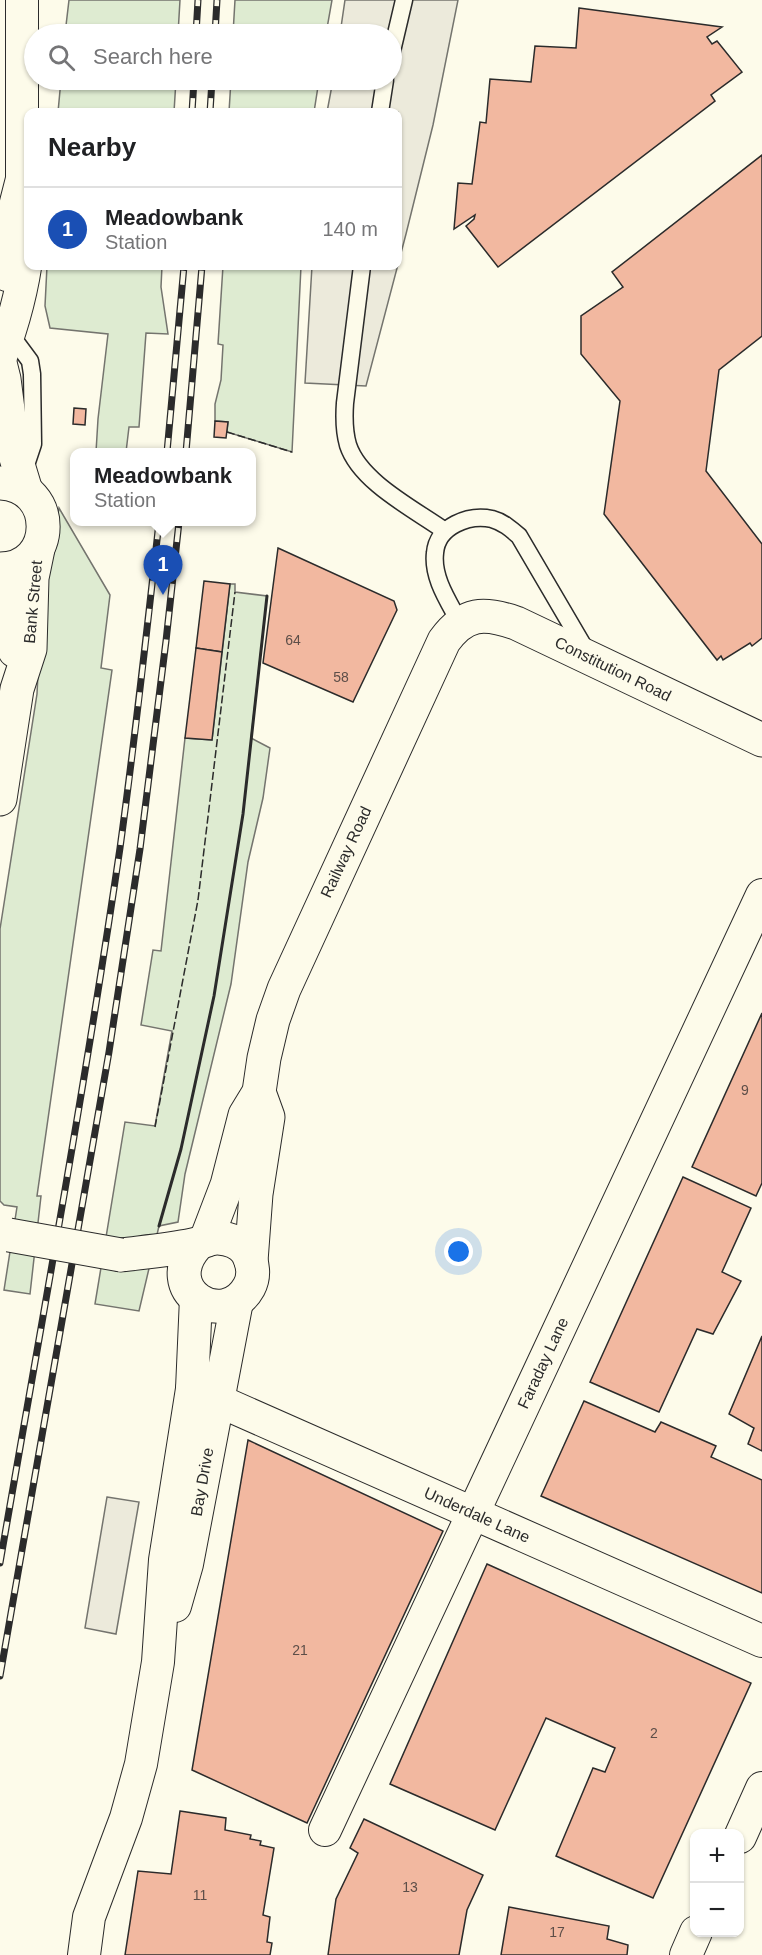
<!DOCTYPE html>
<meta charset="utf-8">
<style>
:root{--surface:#fff;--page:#f2f2f2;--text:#202124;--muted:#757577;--line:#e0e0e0;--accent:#c62828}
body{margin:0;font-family:Arial,sans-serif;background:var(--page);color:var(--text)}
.controls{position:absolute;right:18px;bottom:18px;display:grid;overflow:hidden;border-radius:12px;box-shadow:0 2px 4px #0004}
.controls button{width:54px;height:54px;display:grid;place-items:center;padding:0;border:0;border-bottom:2px solid var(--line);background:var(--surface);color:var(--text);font:30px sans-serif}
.you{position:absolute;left:459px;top:1252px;width:21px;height:21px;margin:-15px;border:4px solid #fff;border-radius:50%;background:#1a73e8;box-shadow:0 0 0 9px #1a73e833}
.badge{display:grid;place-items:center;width:39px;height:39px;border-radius:50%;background:var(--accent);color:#fff;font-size:20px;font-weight:700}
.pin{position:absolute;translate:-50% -50px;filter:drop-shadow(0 2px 3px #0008)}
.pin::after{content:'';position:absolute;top:32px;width:21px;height:18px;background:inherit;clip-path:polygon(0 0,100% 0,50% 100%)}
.popup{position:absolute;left:70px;top:448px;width:186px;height:78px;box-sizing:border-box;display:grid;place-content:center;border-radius:12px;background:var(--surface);filter:drop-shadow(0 2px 4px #0005);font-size:20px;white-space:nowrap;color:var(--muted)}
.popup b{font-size:22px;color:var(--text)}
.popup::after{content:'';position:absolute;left:50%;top:100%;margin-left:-12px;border:12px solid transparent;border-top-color:var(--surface)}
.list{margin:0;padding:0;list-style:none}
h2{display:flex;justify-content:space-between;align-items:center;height:78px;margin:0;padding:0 24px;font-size:26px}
h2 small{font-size:20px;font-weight:400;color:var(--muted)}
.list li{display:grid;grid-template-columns:39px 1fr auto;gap:18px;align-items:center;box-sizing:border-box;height:84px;padding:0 24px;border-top:2px solid var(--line)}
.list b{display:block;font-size:22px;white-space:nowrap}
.list p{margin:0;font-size:20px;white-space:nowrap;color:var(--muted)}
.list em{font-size:20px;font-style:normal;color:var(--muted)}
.icon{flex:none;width:33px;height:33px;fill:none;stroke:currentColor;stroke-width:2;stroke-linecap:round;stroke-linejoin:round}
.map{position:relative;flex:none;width:762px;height:1955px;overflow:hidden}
.search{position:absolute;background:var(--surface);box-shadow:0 2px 4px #0004;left:24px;top:24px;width:378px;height:66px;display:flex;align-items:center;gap:15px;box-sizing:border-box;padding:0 21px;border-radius:33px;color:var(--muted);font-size:22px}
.panel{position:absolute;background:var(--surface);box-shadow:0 2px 4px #0004;left:24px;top:108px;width:378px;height:162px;border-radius:12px}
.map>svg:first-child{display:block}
.green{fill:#deebd1;stroke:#74746e;stroke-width:1.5}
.parking{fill:#eceadb;stroke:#74746e;stroke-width:1.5}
.building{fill:#f2b8a0;stroke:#2b2b2b;stroke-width:1.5}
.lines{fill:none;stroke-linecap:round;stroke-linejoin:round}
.lane-casing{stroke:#2b2b2b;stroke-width:19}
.street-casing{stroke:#2b2b2b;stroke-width:34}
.secondary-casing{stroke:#2b2b2b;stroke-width:35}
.lane{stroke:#fdfbea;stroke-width:16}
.street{stroke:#fdfbea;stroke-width:32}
.secondary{stroke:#fdfbea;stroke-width:33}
.rail-casing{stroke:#2b2b2b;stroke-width:7}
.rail{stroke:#fdfbea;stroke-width:4.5;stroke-dasharray:14;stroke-linecap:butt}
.secondary-bridge-casing{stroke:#2b2b2b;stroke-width:35;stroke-linecap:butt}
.secondary-bridge{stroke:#fdfbea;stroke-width:33}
.fence{stroke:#2b2b2b;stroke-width:1.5;stroke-dasharray:8 3;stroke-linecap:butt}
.wall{stroke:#2b2b2b;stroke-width:3}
.labels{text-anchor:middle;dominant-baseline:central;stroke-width:4.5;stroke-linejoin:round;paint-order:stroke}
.number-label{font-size:14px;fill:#5d4e48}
.street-label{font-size:16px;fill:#2b2b2b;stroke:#fdfbea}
</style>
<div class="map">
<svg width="762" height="1955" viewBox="0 0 762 1955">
<rect width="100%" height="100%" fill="#fdfbea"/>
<g class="green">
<path d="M 69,0 L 180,0 L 178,34 L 65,34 Z"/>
<path d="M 235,0 L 332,0 L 326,34 L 233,34 Z"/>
<path d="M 61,80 L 176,80 L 174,112 L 58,112 Z"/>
<path d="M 231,80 L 319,80 L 314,112 L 229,112 Z"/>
<path d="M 47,266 L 162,266 L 161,287 L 168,334 L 146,333 L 139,427 L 129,427 L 126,452 L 96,452 L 98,419 L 108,334 L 50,328 L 45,306 Z"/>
<path d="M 223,266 L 301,266 L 292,452 L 227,432 L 228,422 L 215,421 L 215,404 L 221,380 L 223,345 L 218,344 Z"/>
<path d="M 59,508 L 110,595 L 101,668 L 112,670 L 37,1196 L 41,1196 L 30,1294 L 4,1290 L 17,1207 L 4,1205 L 0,1201 L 0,929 L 37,694 L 40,633 L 50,558 Z"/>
<path d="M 230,584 L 235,584 L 235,592 L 267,596 L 251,738 L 270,748 L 263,798 L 248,862 L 231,984 L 185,1174 L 178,1222 L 159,1226 L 139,1311 L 95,1304 L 125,1122 L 155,1126 L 172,1031 L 141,1025 L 153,950 L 161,951 L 185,738 L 212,740 Z"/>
</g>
<g class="parking">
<path d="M 345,0 L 458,0 L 433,125 L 406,234 L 366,386 L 305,383 L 312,266 L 398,266 L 398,112 L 327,112 L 333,80 L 392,80 L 392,34 L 340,34 Z"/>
<path d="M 107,1497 L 139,1502 L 116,1634 L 85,1628 Z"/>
</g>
<g class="building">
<path d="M 579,8 L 722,27 L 707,37 L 712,44 L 717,41 L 742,72 L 711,95 L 715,101 L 498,267 L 466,226 L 474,219 L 475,215 L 454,229 L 458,183 L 472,184 L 480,122 L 486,123 L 490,79 L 531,82 L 535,46 L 576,48 Z"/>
<path d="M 762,155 L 762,336 L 719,370 L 706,471 L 762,544 L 762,638 L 752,646 L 750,643 L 723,660 L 721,656 L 717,660 L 604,514 L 620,401 L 581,354 L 581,316 L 623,287 L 612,272 Z"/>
<path d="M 74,408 L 86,409 L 85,425 L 73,424 Z"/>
<path d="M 215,421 L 228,422 L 226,438 L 214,437 Z"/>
<path d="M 278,548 L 394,601 L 397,610 L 353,702 L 263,663 Z"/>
<path d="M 204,581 L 230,584 L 222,652 L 196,648 Z"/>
<path d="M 196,648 L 222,652 L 212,740 L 185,738 Z"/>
<path d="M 762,1013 L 762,1183 L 756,1196 L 692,1167 Z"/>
<path d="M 683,1177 L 751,1208 L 722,1272 L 741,1281 L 713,1334 L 697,1329 L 659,1412 L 590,1382 Z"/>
<path d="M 762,1336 L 762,1451 L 748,1444 L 754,1428 L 729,1414 Z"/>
<path d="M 584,1401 L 655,1432 L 661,1422 L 716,1446 L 711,1457 L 762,1480 L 762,1593 L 541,1496 Z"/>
<path d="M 248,1440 L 443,1531 L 307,1823 L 192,1770 Z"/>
<path d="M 487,1564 L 751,1683 L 653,1898 L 556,1856 L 593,1768 L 605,1772 L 615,1748 L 546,1718 L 495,1830 L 390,1784 Z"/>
<path d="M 180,1811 L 226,1818 L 225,1830 L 251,1835 L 250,1839 L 261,1841 L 260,1845 L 274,1848 L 263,1915 L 270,1917 L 267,1942 L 272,1943 L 270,1955 L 125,1955 L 138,1871 L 171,1874 Z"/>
<path d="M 364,1819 L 483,1875 L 467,1910 L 459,1955 L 328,1955 L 336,1899 L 358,1853 L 350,1848 Z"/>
<path d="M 509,1907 L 609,1926 L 607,1939 L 628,1945 L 627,1955 L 501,1955 Z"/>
</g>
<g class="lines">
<g class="lane-casing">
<g id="lane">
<path d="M 392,51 L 404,0"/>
<path d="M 380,112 L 385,80"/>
<path d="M 362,266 L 345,403 C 344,417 344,431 348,445 C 360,482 414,509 445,531"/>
<path d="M 7,334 L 10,334 L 30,361 L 32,374 L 33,444 L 24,471"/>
<path d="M 460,623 C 449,602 432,578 435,553 C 437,526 469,514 492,519 C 503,522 511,529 519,536 L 587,652"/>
</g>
</g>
<g class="street-casing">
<g id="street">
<path d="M 22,0 L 22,179 L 28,204"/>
<path d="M 7,275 L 12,218 L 22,179"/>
<path d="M 0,359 C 14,322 24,285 28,245"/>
<path d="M 192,1389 L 762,1641"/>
<path d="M 175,1606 L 187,1564 L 237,1301"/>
<path d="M 325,1830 L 762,895"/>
<path d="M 740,1837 L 762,1788"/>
<path d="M 84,1955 L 89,1917 L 126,1818 L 141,1764 L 158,1662 L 165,1560 L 192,1389 L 196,1298"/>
<path d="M 686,1955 L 696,1932"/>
</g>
</g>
<g class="secondary-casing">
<g id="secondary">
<path d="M 0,363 L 4,379 L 13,448 L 26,491"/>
<path d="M 0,483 C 58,485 57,569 0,569"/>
<path d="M 0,582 L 11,613 L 15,651"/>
<path d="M 0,799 L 17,689 L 30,649 L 32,578 L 38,549"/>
<path d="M 206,1240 L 227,1185 L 245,1115 L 259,1092 L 264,1058 L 273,1020 L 284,989 L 444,641 C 465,612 484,612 516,623 L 762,740"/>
<path d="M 121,1255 C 145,1252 169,1250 193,1245 C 203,1243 209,1237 219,1238 C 230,1239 241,1243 247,1252 C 253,1263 255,1276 249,1287 C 224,1332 156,1290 197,1245"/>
<path d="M 251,1261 L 256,1194 L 268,1117 L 259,1092"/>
</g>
</g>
<use href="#lane" class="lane"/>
<use href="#street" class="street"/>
<use href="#secondary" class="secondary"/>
<g class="rail-casing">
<g id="rail">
<path d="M 196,34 L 198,0"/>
<path d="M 215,34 L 217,0"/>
<path d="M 192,112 L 194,80"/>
<path d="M 210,112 L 212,80"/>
<path d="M 167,452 L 184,266"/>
<path d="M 186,452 L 202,266"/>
<path d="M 0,1563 C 41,1325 85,1087 120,848 C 135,739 147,630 159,522"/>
<path d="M 0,1676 L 109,1052 L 140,849 L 166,641 L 179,522"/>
</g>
</g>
<use href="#rail" class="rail"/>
<g class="secondary-bridge-casing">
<path id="secondary-bridge" d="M 9,1235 L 121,1255"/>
</g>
<use href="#secondary-bridge" class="secondary-bridge"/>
<g class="fence">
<path d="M 227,432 L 292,452"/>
<path d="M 155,1127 L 198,900 L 235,592"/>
</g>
<path class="wall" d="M 159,1226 L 181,1149 L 214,996 L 243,814 L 267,596"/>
</g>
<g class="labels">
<g class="number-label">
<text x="293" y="640">64</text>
<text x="341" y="677">58</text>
<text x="745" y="1090">9</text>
<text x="300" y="1650">21</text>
<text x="654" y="1733">2</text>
<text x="410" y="1887">13</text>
<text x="200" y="1895">11</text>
<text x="557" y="1932">17</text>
</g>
<g class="street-label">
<text transform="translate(33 602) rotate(-85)">Bank Street</text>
<text transform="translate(613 669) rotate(26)">Constitution Road</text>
<text transform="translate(346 852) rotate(-65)">Railway Road</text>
<text transform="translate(543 1363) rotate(-65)">Faraday Lane</text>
<text transform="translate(202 1482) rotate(-80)">Bay Drive</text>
<text transform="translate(477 1515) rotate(24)">Underdale Lane</text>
</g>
</g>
</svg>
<div class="controls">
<button>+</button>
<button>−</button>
</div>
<div class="you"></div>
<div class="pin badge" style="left:163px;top:595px;background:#1a4fb4">1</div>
<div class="popup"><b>Meadowbank</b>Station</div>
<div class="search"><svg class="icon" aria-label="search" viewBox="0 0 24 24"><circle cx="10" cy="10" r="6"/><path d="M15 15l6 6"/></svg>Search here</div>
<section class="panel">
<h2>Nearby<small></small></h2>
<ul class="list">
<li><span class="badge" style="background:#1a4fb4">1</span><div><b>Meadowbank</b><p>Station</p></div><em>140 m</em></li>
</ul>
</section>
</div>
